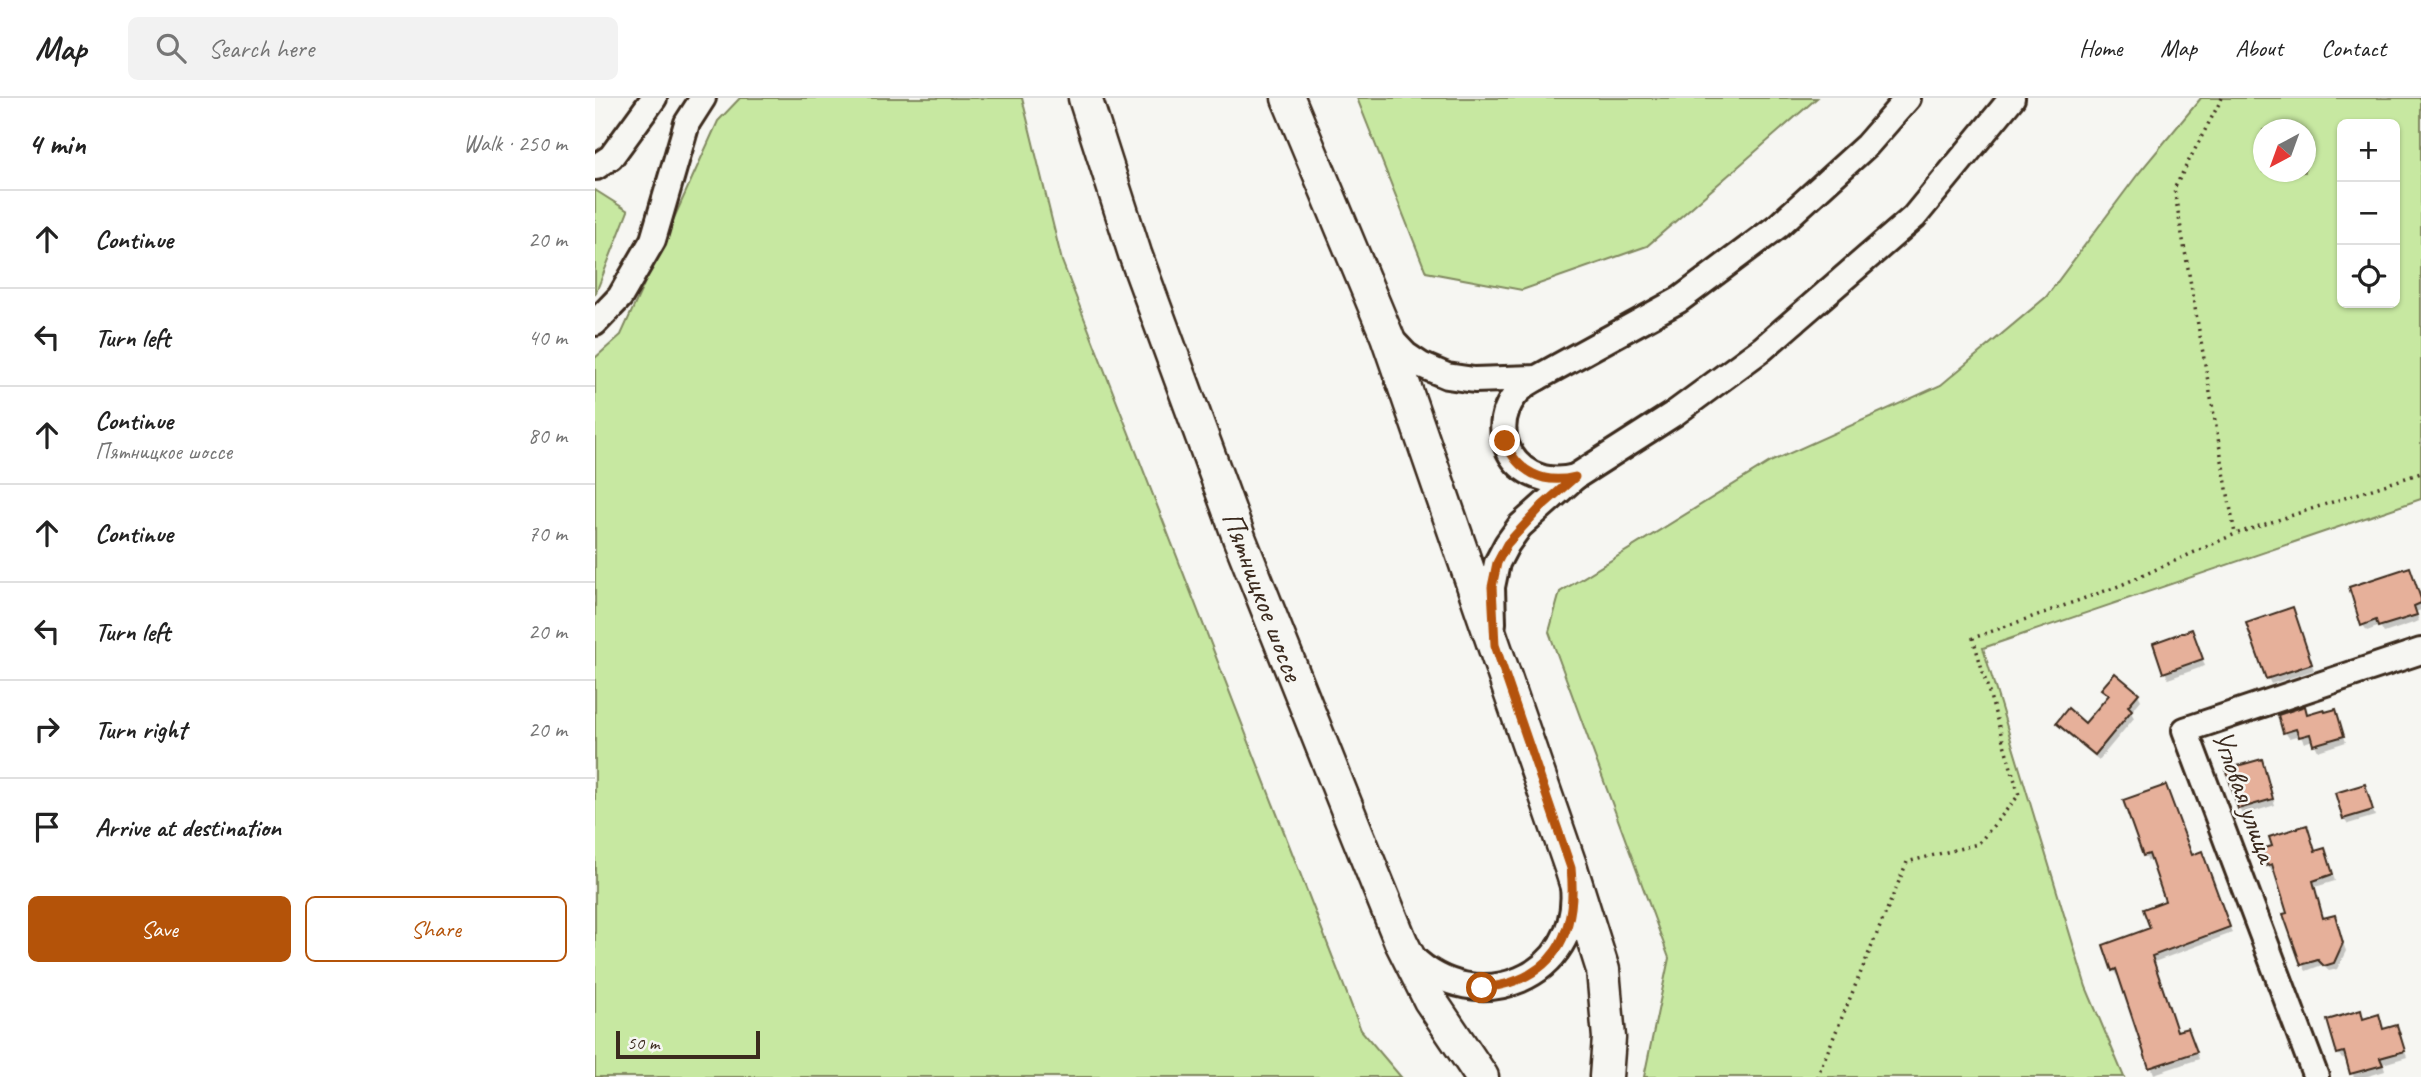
<!DOCTYPE html>
<meta charset="utf-8">
<style>
:root{--surface:#fff;--page:#f2f2f2;--text:#222;--muted:#767676;--line:#e0e0e0;--accent:#b45309}
body{margin:0;font-family:Caveat,sans-serif;background:var(--page);color:var(--text)}
.controls{position:absolute;right:21px;top:21px;display:grid;overflow:hidden;border-radius:10px;box-shadow:0 2px 5px #0004}
.controls button{width:63px;height:63px;display:grid;place-items:center;padding:0;border:0;border-bottom:2px solid var(--line);background:var(--surface);color:var(--text);font:35px sans-serif}
.compass{position:absolute;left:1658px;top:21px;width:63px;height:63px;border-radius:50%;background:var(--surface);box-shadow:0 2px 5px #0004;rotate:221deg}
.scale{position:absolute;left:21px;bottom:18px;width:144px;box-sizing:border-box;padding-left:7px;border:4px solid #3b2a1e;border-top:0;font-size:19px;line-height:24px;white-space:nowrap;color:#3b2a1e;-webkit-text-stroke:5px #f6f6f2;paint-order:stroke}
.stop{position:absolute;width:21px;height:21px;margin:-16px;border:5px solid #b45309;border-radius:50%;background:#fff}
.stop.end{background:#b45309;border-color:#fff;box-shadow:0 2px 7px #0008}
.list{margin:0;padding:0;list-style:none}
h2{display:flex;justify-content:space-between;align-items:center;height:91px;margin:0;padding:0 28px;font-size:30px}
h2 small{font-size:23px;font-weight:400;color:var(--muted)}
.list li{display:grid;grid-template-columns:46px 1fr auto;gap:21px;align-items:center;box-sizing:border-box;height:98px;padding:0 28px;border-top:2px solid var(--line)}
.list b{display:block;font-size:26px;white-space:nowrap}
.list p{margin:0;font-size:23px;white-space:nowrap;color:var(--muted)}
.list em{font-size:23px;font-style:normal;color:var(--muted)}
.actions{display:flex;gap:14px;padding:21px 28px}
.actions a{flex:1;padding:16px 0;border:2px solid var(--accent);border-radius:10px;text-align:center;font-size:24px;color:var(--accent)}
.actions .main{background:var(--accent);color:#fff}
.icon{flex:none;width:38px;height:38px;fill:none;stroke:currentColor;stroke-width:2;stroke-linecap:round;stroke-linejoin:round}
.map{position:relative;flex:none;width:1826px;height:979px;overflow:hidden}
header{display:flex;align-items:center;gap:42px;box-sizing:border-box;height:98px;padding:0 35px;background:var(--surface);border-bottom:2px solid var(--line)}
header strong{font-size:33px}
nav{display:flex;gap:38px;margin-inline-start:auto;font-size:24px}
.search{width:490px;height:63px;background:var(--page);display:flex;align-items:center;gap:18px;box-sizing:border-box;padding:0 24px;border-radius:10px;color:var(--muted);font-size:26px}
main{display:flex}
aside{flex:1;background:var(--surface)}
.map>svg:first-child{display:block}
.green{fill:#c7e8a1;stroke:#818960;stroke-width:2;fill-rule:evenodd}
.shadow{fill:#0003}
.building{fill:#e6b09a;stroke:#3b2a1e;stroke-width:2}
.lines{fill:none;stroke-linecap:round;stroke-linejoin:round}
.minor-casing{stroke:#3b2a1e;stroke-width:30}
.major-casing{stroke:#3b2a1e;stroke-width:37}
.path{stroke:#3b2a1e;stroke-width:3.5;stroke-dasharray:2 5;stroke-linecap:butt}
.minor{stroke:#f6f6f2;stroke-width:24}
.major{stroke:#f6f6f2;stroke-width:32}
.route{stroke:#b45309;stroke-width:9}
.labels{text-anchor:middle;dominant-baseline:central;stroke-width:5;stroke-linejoin:round;paint-order:stroke}
.street-label{font-size:30px;fill:#3b2a1e;stroke:#f6f6f2}
</style>
<header>
<strong>Map</strong>
<div class="search"><svg class="icon" aria-label="search" viewBox="0 0 24 24"><circle cx="10" cy="10" r="6"/><path d="M15 15l6 6"/></svg>Search here</div>
<nav><a>Home</a><a>Map</a><a>About</a><a>Contact</a></nav>
</header>
<main>
<aside>
<h2>4 min<small>Walk · 250 m</small></h2>
<ul class="list">
<li><svg class="icon" aria-label="ahead" viewBox="0 0 24 24"><path d="M12 20V5M6 11l6-6 6 6"/></svg><div><b>Continue</b></div><em>20 m</em></li>
<li><svg class="icon" aria-label="left" viewBox="0 0 24 24"><path d="M17 20v-9H6M10 6l-5 5 5 5"/></svg><div><b>Turn left</b></div><em>40 m</em></li>
<li><svg class="icon" aria-label="ahead" viewBox="0 0 24 24"><path d="M12 20V5M6 11l6-6 6 6"/></svg><div><b>Continue</b><p>Пятницкое шоссе</p></div><em>80 m</em></li>
<li><svg class="icon" aria-label="ahead" viewBox="0 0 24 24"><path d="M12 20V5M6 11l6-6 6 6"/></svg><div><b>Continue</b></div><em>70 m</em></li>
<li><svg class="icon" aria-label="left" viewBox="0 0 24 24"><path d="M17 20v-9H6M10 6l-5 5 5 5"/></svg><div><b>Turn left</b></div><em>20 m</em></li>
<li><svg class="icon" aria-label="right" viewBox="0 0 24 24"><path d="M7 20v-9h11M14 6l5 5-5 5"/></svg><div><b>Turn right</b></div><em>20 m</em></li>
<li><svg class="icon" aria-label="arrive" viewBox="0 0 24 24"><path d="M6 21V4h12l-3 4 3 4H6"/></svg><div><b>Arrive at destination</b></div></li>
</ul>
<div class="actions"><a class="main">Save</a><a>Share</a></div>
</aside>
<div class="map">
<svg width="1826" height="979" viewBox="0 0 1826 979">
<rect width="100%" height="100%" fill="#f6f6f2"/>
<filter id="ink" filterUnits="userSpaceOnUse"><feTurbulence type="fractalNoise" baseFrequency=".0143" numOctaves="2"/><feDisplacementMap in="SourceGraphic" scale="14" xChannelSelector="R" yChannelSelector="G"/><feConvolveMatrix kernelMatrix="1 2 1 2 8 2 1 2 1" color-interpolation-filters="sRGB"/></filter>
<g filter="url(#ink)">
<g class="green">
<path d="M 145,0 L 427,0 L 467,163 L 766,932 L 806,979 L 0,979 L 0,260 L 26,237 L 123,23 Z"/>
<path d="M 762,0 L 1222,0 L 1052,148 L 927,192 L 831,174 Z"/>
<path d="M 1606,0 L 1826,0 L 1826,401 L 1388,550 L 1491,889 L 1529,979 L 1049,979 L 1074,860 L 954,534 L 965,494 L 1175,364 L 1346,287 L 1451,199 L 1543,76 ZM 1800,26 L 1800,205 L 1747,205 L 1747,26 ZM 1668,32 L 1710,32 L 1710,74 L 1668,74 Z"/>
<path d="M 0,92 L 33,113 L 0,197 Z"/>
</g>
<g class="shadow">
<path d="M 1815,471 L 1826,502 L 1826,512 L 1821,514 L 1824,523 L 1789,535 L 1785,528 L 1772,533 L 1768,527 Z"/>
<path d="M 1700,518 L 1719,572 L 1676,586 L 1673,580 Z"/>
<path d="M 1600,539 L 1610,568 L 1573,581 L 1560,546 Z"/>
<path d="M 1509,591 L 1543,596 L 1546,602 L 1536,614 L 1539,620 L 1504,662 L 1466,631 L 1463,625 L 1490,628 L 1514,599 Z"/>
<path d="M 1709,610 L 1713,618 L 1740,613 L 1751,644 L 1723,653 L 1718,642 L 1709,645 L 1705,637 L 1694,640 L 1690,634 Z"/>
<path d="M 1666,663 L 1680,707 L 1648,717 L 1644,711 Z"/>
<path d="M 1769,688 L 1780,718 L 1753,726 L 1749,720 Z"/>
<path d="M 1530,703 L 1597,759 L 1610,761 L 1637,835 L 1559,864 L 1583,935 L 1593,932 L 1604,961 L 1559,976 L 1524,877 L 1522,878 L 1518,872 L 1557,831 L 1572,804 L 1558,762 L 1553,763 L 1550,757 Z"/>
<path d="M 1712,729 L 1721,754 L 1732,758 L 1740,783 L 1720,789 L 1729,822 L 1739,819 L 1751,853 L 1742,871 L 1734,873 L 1727,867 L 1711,873 L 1708,867 L 1691,817 L 1694,816 L 1680,772 L 1677,773 L 1673,767 Z"/>
<path d="M 1765,914 L 1769,923 L 1783,918 L 1789,933 L 1801,929 L 1812,959 L 1788,966 L 1790,973 L 1770,979 L 1759,979 L 1752,959 L 1747,961 L 1743,955 Z"/>
</g>
<g class="building">
<path d="M 1815,469 L 1826,501 L 1826,505 L 1819,508 L 1822,517 L 1783,529 L 1781,522 L 1766,528 L 1754,489 Z"/>
<path d="M 1698,509 L 1717,566 L 1671,581 L 1651,525 Z"/>
<path d="M 1597,531 L 1608,561 L 1568,575 L 1558,545 Z"/>
<path d="M 1520,575 L 1544,595 L 1533,608 L 1537,612 L 1500,657 L 1461,625 L 1473,610 L 1490,625 L 1514,597 L 1506,591 Z"/>
<path d="M 1710,608 L 1712,616 L 1729,611 L 1730,614 L 1741,611 L 1749,638 L 1718,647 L 1715,636 L 1704,639 L 1701,631 L 1688,635 L 1683,617 Z"/>
<path d="M 1667,661 L 1678,701 L 1643,711 L 1631,671 Z"/>
<path d="M 1770,686 L 1778,712 L 1748,721 L 1740,695 Z"/>
<path d="M 1571,687 L 1597,757 L 1607,753 L 1635,829 L 1557,858 L 1582,933 L 1593,930 L 1602,954 L 1554,970 L 1521,871 L 1517,873 L 1508,847 L 1555,830 L 1548,811 L 1570,803 L 1554,756 L 1548,758 L 1528,702 Z"/>
<path d="M 1712,727 L 1720,753 L 1730,750 L 1738,776 L 1718,783 L 1728,820 L 1740,817 L 1748,845 L 1739,865 L 1729,868 L 1723,862 L 1706,867 L 1688,816 L 1692,815 L 1677,766 L 1672,768 L 1667,751 L 1677,748 L 1674,739 Z"/>
<path d="M 1766,912 L 1768,921 L 1784,916 L 1788,931 L 1802,927 L 1810,953 L 1785,960 L 1788,967 L 1755,976 L 1749,954 L 1742,956 L 1732,922 Z"/>
</g>
<g class="lines">
<g class="minor-casing">
<g id="minor">
<path d="M 0,68 L 1,69 L 16,59 L 59,0"/>
<path d="M 0,225 L 25,199 L 58,142 L 92,25 L 108,0"/>
<path d="M 794,239 L 811,257 L 826,267 L 852,278 L 879,282 L 942,280 L 1084,202 L 1183,128 L 1272,47 L 1313,0"/>
<path d="M 942,280 C 879,312 912,397 980,379"/>
<path d="M 898,525 L 897,489 L 902,465 L 912,446 L 925,428 L 980,379 L 1080,315 L 1167,251 L 1319,119 L 1417,0"/>
<path d="M 817,859 C 881,922 987,880 978,788"/>
<path d="M 1721,979 L 1590,632 L 1826,553"/>
</g>
</g>
<g class="major-casing">
<g id="major">
<path d="M 490,0 L 540,156 L 645,442 L 763,738 L 806,844 L 835,902 L 887,979"/>
<path d="M 693,0 L 792,238 L 976,770 L 1008,872 L 1014,940 L 1011,979"/>
</g>
</g>
<g class="path">
<path d="M 1627,0 L 1579,91 L 1640,436"/>
<path d="M 1222,979 L 1312,764 L 1383,746 L 1424,697 L 1378,540 L 1524,488 L 1640,436 L 1826,375"/>
</g>
<use href="#minor" class="minor"/>
<use href="#major" class="major"/>
</g>
</g>
<g class="lines" filter="url(#ink)">
<path class="route" d="M 887,890 C 958,883 983,837 976,770 L 900,547 L 897,489 L 902,465 L 912,446 L 947,408 L 980,379 C 948,387 922,374 910,343"/>
</g>
<g class="labels">
<g class="street-label">
<text transform="translate(668 498) rotate(69)">Пятницкое шоссе</text>
<text transform="translate(1650 698) rotate(70)">Угловая улица</text>
</g>
</g>
</svg>
<div class="controls">
<button>+</button>
<button>−</button>
<button><svg class="icon" aria-label="locate" viewBox="0 0 24 24"><circle cx="12" cy="12" r="6"/><path d="M12 2v4M12 18v4M2 12h4M18 12h4"/></svg></button>
</div>
<svg class="compass" viewBox="-18 -18 36 36"><path d="M0-13l5 13h-10z" fill="#e53935"/><path d="M0 13l5-13h-10z" fill="#767676"/></svg>
<div class="scale">50 m</div>
<div class="stop" style="left:887px;top:890px"></div>
<div class="stop end" style="left:910px;top:343px"></div>
</div>
</main>
